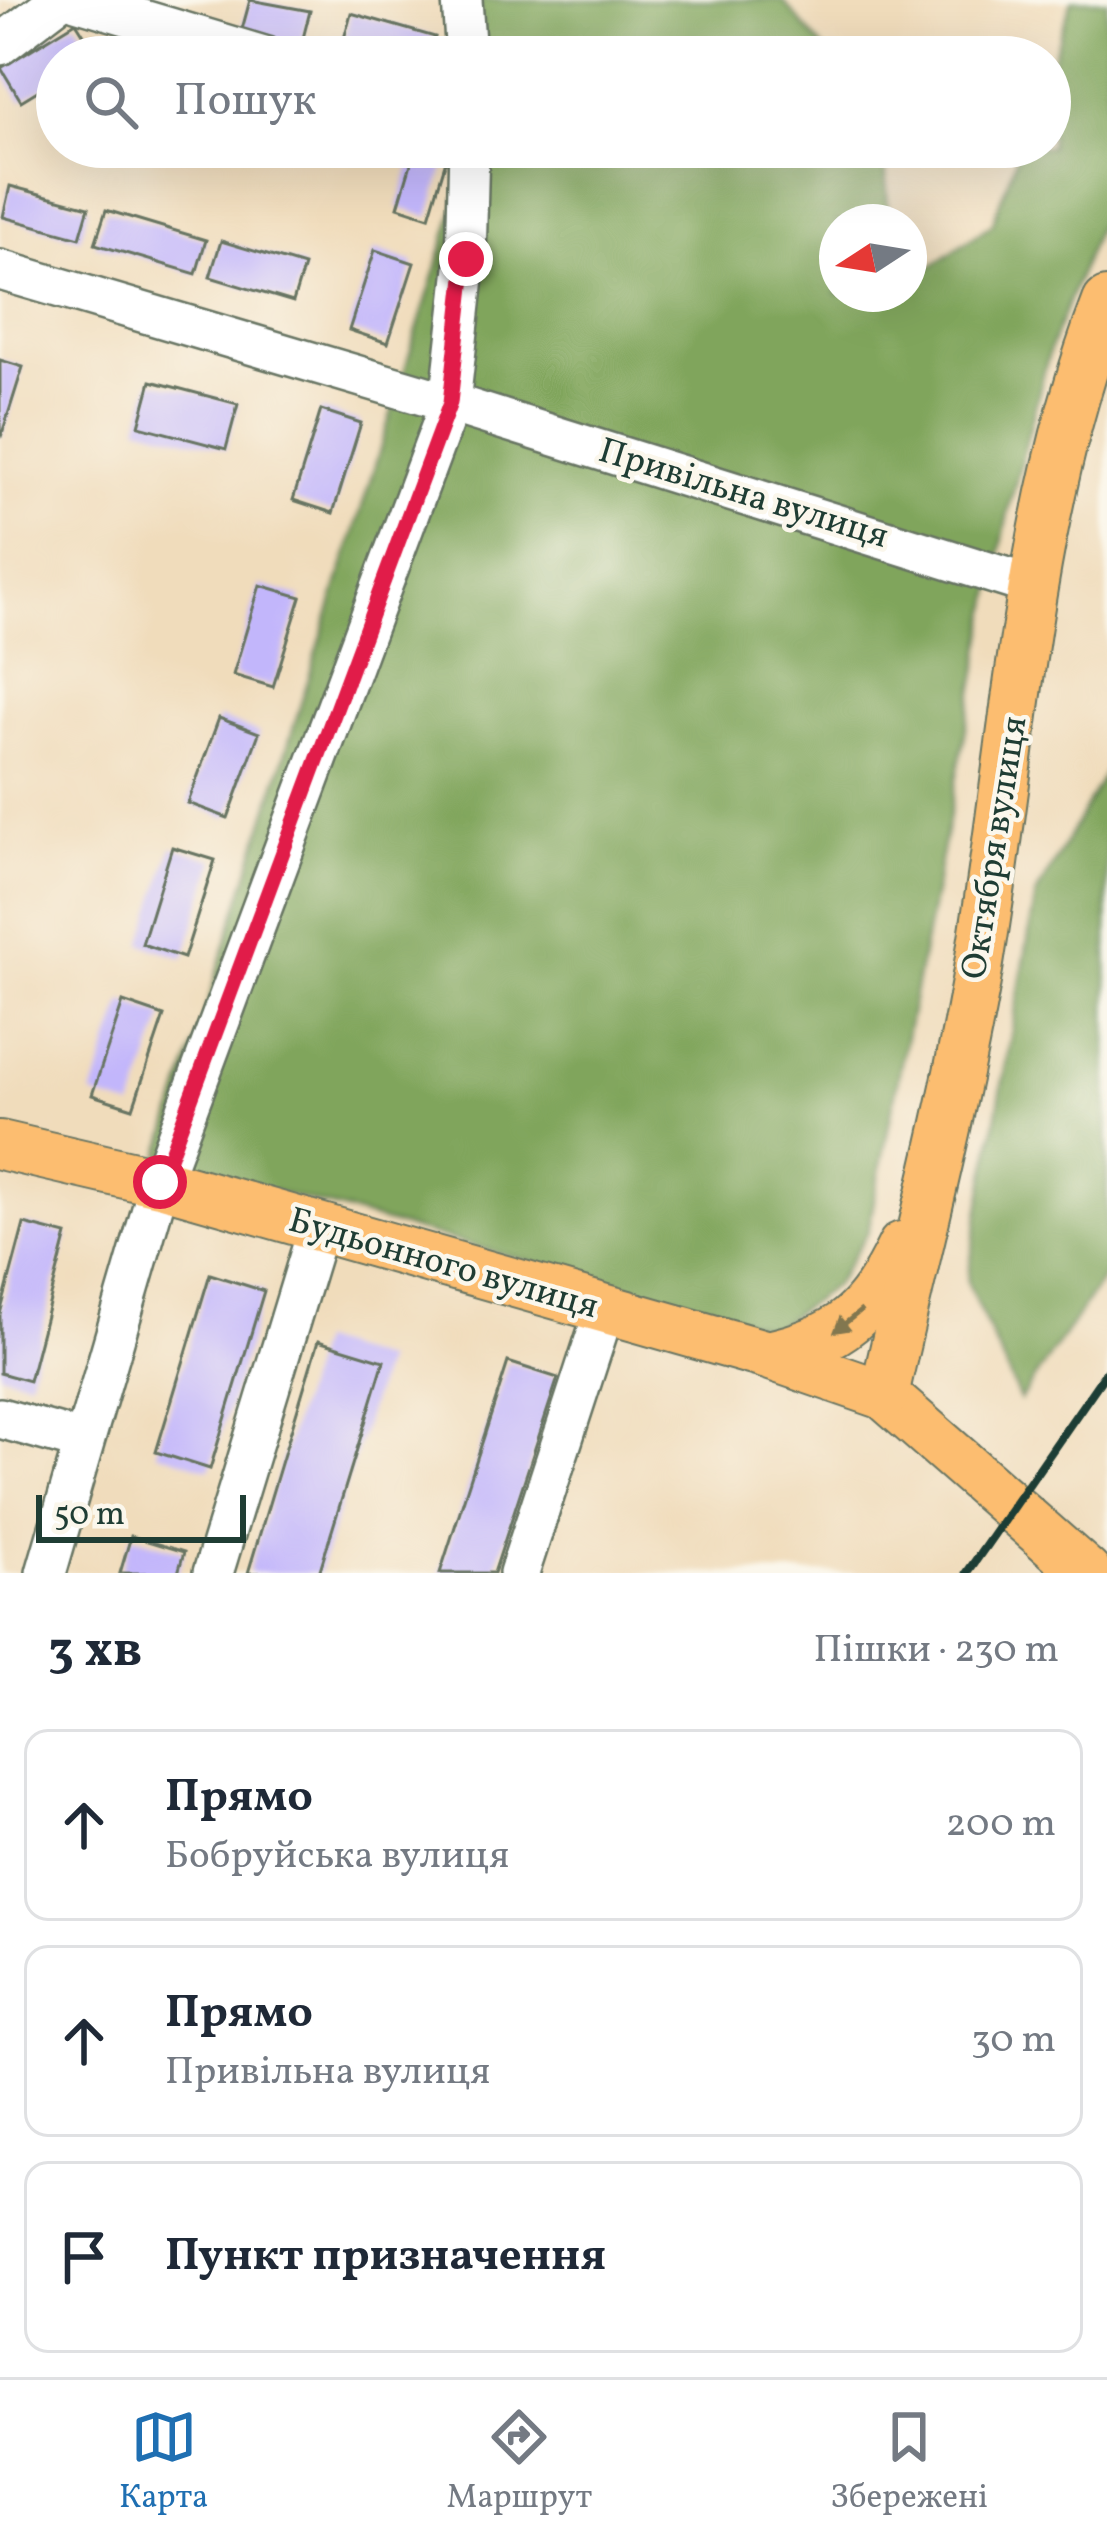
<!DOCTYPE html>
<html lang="uk">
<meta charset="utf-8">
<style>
:root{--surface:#fff;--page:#f6f6f7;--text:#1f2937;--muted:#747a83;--line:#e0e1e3;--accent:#1f6fb2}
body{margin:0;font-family:Vollkorn,serif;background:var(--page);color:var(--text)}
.compass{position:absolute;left:819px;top:204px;width:108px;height:108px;border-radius:50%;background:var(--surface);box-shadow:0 12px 48px #0002;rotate:258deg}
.scale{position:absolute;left:36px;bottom:30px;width:210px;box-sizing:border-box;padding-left:12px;border:6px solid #1f3d34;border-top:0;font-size:33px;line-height:42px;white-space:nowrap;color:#1f3d34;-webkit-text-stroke:9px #fbf7ec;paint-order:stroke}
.stop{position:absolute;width:36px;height:36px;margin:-27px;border:9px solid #e11d48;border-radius:50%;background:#fff}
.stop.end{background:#e11d48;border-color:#fff;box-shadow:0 3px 12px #0008}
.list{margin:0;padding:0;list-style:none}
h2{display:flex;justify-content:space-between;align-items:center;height:156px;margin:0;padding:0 48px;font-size:51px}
h2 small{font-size:39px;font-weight:400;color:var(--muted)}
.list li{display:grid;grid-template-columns:78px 1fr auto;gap:36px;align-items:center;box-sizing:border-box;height:192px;margin:0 24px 24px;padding:0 24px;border:3px solid var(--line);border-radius:24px}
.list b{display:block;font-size:45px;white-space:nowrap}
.list p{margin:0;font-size:39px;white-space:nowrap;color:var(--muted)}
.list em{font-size:39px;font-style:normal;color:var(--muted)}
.icon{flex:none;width:66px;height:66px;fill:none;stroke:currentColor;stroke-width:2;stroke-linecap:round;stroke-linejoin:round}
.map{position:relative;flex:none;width:1107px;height:1573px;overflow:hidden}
.search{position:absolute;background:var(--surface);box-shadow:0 12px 48px #0002;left:36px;right:36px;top:36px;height:132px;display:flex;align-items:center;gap:30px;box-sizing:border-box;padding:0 42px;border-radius:66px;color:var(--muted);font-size:45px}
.sheet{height:804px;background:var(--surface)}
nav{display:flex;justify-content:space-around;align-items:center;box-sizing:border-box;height:168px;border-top:3px solid var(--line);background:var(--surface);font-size:33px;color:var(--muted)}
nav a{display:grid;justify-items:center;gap:6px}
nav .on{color:var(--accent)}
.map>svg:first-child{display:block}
.forest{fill:#80a55b;stroke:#507148;stroke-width:3}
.building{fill:#c2b6fb}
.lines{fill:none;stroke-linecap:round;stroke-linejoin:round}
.minor-casing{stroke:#687563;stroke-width:44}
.major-casing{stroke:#687563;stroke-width:52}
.minor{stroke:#fff;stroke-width:39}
.major{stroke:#fcbd6f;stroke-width:48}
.rail{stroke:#1f3d34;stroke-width:9}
.oneway{fill:#82774f}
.route{stroke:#e11d48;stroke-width:15}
.labels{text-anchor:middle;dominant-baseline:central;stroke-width:9;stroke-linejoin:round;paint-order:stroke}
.street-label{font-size:36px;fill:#1f3d34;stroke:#fbf7ec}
</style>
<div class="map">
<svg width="1107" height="1573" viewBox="0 0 1107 1573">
<rect width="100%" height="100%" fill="#fbf7ec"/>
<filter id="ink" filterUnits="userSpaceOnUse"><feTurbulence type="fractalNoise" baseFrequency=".00833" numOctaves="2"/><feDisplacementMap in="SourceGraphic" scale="24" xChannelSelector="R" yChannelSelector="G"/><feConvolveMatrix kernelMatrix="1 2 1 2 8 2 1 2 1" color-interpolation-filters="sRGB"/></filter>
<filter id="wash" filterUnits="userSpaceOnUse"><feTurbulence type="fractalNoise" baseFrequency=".004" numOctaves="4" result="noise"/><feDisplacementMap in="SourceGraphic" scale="48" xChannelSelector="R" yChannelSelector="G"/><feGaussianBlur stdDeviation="2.7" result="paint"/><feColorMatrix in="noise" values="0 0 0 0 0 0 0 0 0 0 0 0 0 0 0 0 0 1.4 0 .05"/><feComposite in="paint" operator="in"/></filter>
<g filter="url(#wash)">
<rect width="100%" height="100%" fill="#f0dcbb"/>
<g class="forest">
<path d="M 479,0 L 782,0 L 830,57 L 485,57 Z"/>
<path d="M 1072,0 L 1107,0 L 1107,203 L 1050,349 L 1009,508 L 868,1232 L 834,1286 L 773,1328 L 159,1160 L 474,147 L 884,147 L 889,222 L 837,222 L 837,294 L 909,294 L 909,262 L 918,276 L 992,224 L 1020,147 L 1050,147 L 1050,66 Z"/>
<path d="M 1107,769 L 1107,1272 L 1020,1400 L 967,1281 L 1036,895 Z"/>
</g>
<g id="blocks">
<g class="building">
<path d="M 250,0 L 310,11 L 300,50 L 241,33 Z"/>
<path d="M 351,13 L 435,37 L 429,57 L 339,57 Z"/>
<path d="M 76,22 L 97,55 L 57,57 L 57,79 L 21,101 L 1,68 Z"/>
<path d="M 416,147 L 450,147 L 429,217 L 398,207 Z"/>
<path d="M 10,186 L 89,207 L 80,238 L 3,217 Z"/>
<path d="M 106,210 L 206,240 L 196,274 L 95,244 Z"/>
<path d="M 221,241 L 304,266 L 293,302 L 210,277 Z"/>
<path d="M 375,250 L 414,263 L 388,343 L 349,330 Z"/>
<path d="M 0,360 L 23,367 L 1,437 L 0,436 Z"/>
<path d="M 151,381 L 238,404 L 226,449 L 139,426 Z"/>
<path d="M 321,410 L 361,423 L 333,513 L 293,500 Z"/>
<path d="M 260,585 L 301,597 L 273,687 L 233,675 Z"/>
<path d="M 219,718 L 259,733 L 228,818 L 188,803 Z"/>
<path d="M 172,847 L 215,860 L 184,958 L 142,944 Z"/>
<path d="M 123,1002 L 164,1016 L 133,1108 L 92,1095 Z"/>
<path d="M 24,1224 L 67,1235 L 29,1381 L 0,1373 L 0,1314 Z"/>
<path d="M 210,1274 L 264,1291 L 210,1469 L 156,1452 Z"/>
<path d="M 318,1341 L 384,1361 L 319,1573 L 248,1573 Z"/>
<path d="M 508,1362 L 558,1378 L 494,1573 L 440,1573 Z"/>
<path d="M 131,1536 L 184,1552 L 178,1573 L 120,1573 Z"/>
</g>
</g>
</g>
<g filter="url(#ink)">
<use href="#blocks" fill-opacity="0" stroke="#687563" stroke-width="3"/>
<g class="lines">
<g class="minor-casing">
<g id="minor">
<path d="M 76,0 L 267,57"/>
<path d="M 462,0 L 466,57"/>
<path d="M 0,45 L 59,0"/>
<path d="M 0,270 L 450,403 L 1036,587"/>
<path d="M 0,1418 L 82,1441"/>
<path d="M 46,1573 L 160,1182 L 450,403 L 466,259 L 469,147"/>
<path d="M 213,1573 L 318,1229"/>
<path d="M 519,1573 L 604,1312"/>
</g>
</g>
<g class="major-casing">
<g id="major">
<path d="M 0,1145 L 160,1182 L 768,1355 L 884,1395 L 1087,1573"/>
<path d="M 768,1355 C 842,1339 869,1314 902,1246"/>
<path d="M 884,1395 C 914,1260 950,1124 975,987 C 1015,761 1023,518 1107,302"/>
</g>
</g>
<use href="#minor" class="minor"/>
<use href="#major" class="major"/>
<path class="rail" d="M 967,1573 L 1107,1371"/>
</g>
<defs><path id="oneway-solid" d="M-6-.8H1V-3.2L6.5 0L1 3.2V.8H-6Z" transform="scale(3)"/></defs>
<use class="oneway" href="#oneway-solid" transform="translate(848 1321) rotate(141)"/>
</g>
<g class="lines" filter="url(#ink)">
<path class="route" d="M 160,1182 L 450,403 L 466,259"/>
</g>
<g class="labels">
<g class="street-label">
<text transform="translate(743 495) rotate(17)">Привільна вулиця</text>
<text transform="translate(996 848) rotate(-81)">Октября вулиця</text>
<text transform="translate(443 1265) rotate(16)">Будьонного вулиця</text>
</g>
</g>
</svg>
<svg class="compass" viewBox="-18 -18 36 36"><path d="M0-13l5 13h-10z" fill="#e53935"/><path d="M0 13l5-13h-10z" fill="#747a83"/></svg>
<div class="scale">50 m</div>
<div class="stop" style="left:160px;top:1182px"></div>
<div class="stop end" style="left:466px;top:259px"></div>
<div class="search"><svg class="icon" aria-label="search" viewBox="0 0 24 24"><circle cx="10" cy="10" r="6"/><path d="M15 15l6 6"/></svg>Пошук</div>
</div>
<section class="sheet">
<h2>3 хв<small>Пішки · 230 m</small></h2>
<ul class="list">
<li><svg class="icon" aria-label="ahead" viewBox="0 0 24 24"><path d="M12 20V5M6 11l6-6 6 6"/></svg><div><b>Прямо</b><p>Бобруйська вулиця</p></div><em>200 m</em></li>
<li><svg class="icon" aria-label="ahead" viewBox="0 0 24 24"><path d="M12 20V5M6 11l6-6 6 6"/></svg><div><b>Прямо</b><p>Привільна вулиця</p></div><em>30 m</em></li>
<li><svg class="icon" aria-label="arrive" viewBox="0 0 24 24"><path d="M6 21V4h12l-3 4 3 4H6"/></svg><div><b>Пункт призначення</b></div></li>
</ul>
</section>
<nav>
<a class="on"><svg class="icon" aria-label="map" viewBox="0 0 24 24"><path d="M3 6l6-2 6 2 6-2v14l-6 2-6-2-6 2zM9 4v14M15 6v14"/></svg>Карта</a>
<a><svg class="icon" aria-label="directions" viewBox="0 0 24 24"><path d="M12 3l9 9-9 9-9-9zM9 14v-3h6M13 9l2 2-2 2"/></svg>Маршрут</a>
<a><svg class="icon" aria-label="saved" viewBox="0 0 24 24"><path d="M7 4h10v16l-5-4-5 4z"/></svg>Збережені</a>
</nav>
